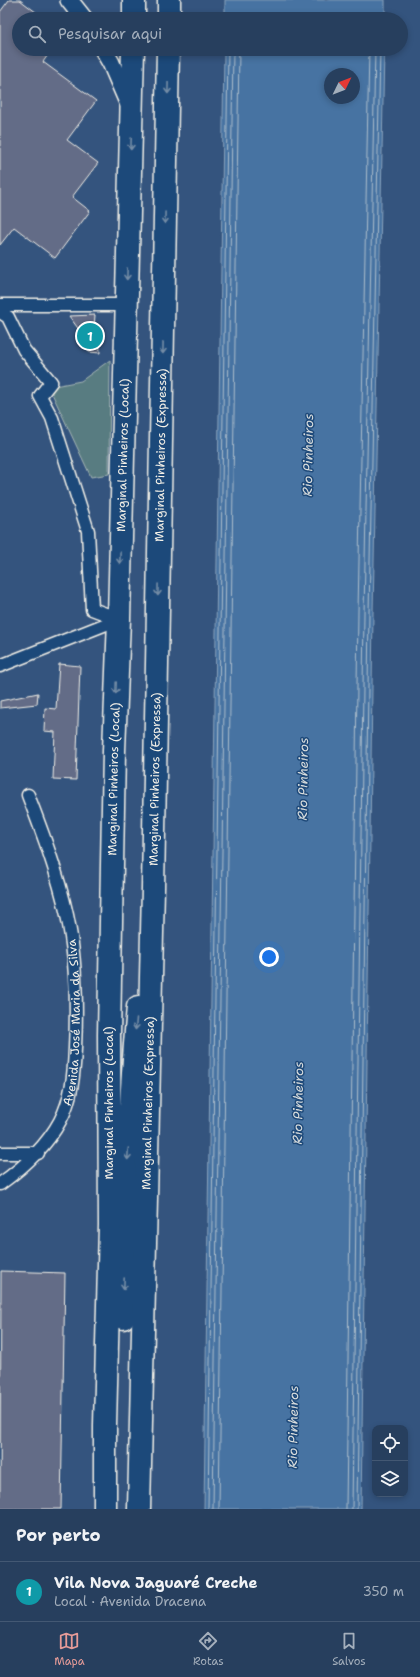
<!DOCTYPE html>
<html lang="pt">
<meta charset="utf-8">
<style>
:root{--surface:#273f5e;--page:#334a67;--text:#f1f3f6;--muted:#a4afbc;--line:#435873;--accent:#e69b98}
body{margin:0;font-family:"Shantell Sans",sans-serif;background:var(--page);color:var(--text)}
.controls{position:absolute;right:12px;bottom:12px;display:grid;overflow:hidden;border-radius:8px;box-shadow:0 2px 6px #0003}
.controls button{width:36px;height:36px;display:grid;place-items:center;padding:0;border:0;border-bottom:1px solid var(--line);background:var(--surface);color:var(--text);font:20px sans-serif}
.compass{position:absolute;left:324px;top:68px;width:36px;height:36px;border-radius:50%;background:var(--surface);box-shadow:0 2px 6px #0003;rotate:47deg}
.you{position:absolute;left:269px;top:957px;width:14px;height:14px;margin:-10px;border:3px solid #fff;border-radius:50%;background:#1a73e8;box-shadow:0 0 0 6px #1a73e833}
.badge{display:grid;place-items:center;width:26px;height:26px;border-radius:50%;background:var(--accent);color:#fff;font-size:13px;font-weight:700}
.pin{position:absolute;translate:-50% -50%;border:2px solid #fff;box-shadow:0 1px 4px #0006}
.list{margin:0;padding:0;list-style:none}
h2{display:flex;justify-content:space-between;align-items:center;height:52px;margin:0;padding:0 16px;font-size:17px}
h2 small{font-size:13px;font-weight:400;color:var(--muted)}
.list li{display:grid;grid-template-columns:26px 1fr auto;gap:12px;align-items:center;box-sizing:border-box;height:60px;padding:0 16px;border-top:1px solid var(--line)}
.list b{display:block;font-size:15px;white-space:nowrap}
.list p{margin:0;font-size:13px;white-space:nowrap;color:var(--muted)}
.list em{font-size:13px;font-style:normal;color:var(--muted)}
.icon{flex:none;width:22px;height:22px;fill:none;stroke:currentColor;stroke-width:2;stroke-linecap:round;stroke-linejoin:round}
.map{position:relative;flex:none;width:420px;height:1509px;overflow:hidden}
.search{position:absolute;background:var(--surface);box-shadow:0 2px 6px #0003;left:12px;right:12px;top:12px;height:44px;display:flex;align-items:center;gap:10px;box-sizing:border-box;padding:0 14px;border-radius:22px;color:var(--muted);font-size:15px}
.sheet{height:112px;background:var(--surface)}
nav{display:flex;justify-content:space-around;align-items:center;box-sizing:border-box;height:56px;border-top:1px solid var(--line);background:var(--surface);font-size:11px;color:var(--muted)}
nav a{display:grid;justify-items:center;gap:2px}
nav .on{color:var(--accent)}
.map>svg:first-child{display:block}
.green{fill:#597c81;stroke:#a6b6b4}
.water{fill:#4773a2;stroke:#8ca5be;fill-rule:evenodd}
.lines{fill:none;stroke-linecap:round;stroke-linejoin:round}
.shore{stroke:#afbfcc;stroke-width:1}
.building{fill:#646c87;stroke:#f4f1e8}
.street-casing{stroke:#f4f1e8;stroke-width:15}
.secondary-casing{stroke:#f4f1e8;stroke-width:20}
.highway-casing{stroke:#f4f1e8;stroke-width:25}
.street{stroke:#1f4a7a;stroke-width:12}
.secondary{stroke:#1f4a7a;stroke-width:17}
.highway{stroke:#1f4a7a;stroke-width:22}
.oneway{stroke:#748da6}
.labels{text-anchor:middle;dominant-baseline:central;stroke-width:3;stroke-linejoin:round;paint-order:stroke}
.street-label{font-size:12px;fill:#f4f1e8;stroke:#1f4a7a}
.water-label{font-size:13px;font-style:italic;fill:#dadede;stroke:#1f4a7a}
</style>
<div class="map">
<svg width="420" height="1509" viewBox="0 0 420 1509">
<rect width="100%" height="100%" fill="#34547e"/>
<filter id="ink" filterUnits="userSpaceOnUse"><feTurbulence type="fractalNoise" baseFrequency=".025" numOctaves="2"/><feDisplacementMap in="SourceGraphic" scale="8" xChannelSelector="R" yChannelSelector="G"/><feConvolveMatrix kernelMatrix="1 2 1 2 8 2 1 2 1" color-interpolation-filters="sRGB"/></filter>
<g filter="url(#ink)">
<path class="green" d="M 110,360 L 109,474 L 91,477 L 49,387 L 81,381 Z"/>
<g class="water">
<rect x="225" y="0" width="160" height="19"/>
<path d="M 224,49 L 384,49 L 373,613 L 361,1509 L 204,1509 ZM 330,74 L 354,74 L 354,98 L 330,98 Z"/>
</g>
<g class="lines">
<g class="shore">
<path d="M 208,1509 L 228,49"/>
<path d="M 213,1509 L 233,49"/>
<path d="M 219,1509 L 239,49"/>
<path d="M 346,1509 L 358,612 L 369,49"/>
<path d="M 352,1509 L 364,613 L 375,49"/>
<path d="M 357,1509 L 369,613 L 380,49"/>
</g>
</g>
<g class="building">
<path d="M 9,0 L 20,0 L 45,19 L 19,19 L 19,49 L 52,49 L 43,62 L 96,101 L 67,140 L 98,163 L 72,197 L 90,211 L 55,258 L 14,227 L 0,245 L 0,12 Z"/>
<path d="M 95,315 L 94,328 L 99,333 L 100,353 L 89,352 L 80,331 L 69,316 Z"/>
<path d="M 59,664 L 80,666 L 76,780 L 53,779 L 55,732 L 44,731 L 45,708 L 56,709 Z"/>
<path d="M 38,693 L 37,704 L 0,708 L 0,701 Z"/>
<path d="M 1,1271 L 65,1273 L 61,1509 L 0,1509 Z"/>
</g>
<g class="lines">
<g class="street-casing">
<g id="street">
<path d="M 0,305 L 126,305"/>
<path d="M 0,312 L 8,317 L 24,350 L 51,382 L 40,396 L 52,418 L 88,531 L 92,609 L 119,619"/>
<path d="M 0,666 L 119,619"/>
<path d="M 0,1153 L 38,1153"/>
<path id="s1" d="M 0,1184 C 24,1167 46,1147 60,1121 C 72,1099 74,1073 75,1048 C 77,1006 76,956 67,915 C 58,874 43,834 28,795"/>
</g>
</g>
<g class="secondary-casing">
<g id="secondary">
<path d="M 69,0 L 84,19"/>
<path d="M 103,49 L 111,63 L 130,107"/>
</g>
</g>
<g class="highway-casing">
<g id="highway">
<path d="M 134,19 L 134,0"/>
<path d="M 169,19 L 169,0"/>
<path d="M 123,1318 C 126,1214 129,1110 138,1007"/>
<path id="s2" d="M 105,1509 L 105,1425 L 110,1225 L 109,1035 L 114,751 L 119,619 L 133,49"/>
<path id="s3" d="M 139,1509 L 153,888 L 168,49"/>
</g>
</g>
<use href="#street" class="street"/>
<use href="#secondary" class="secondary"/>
<use href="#highway" class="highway"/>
</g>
<defs><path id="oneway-shaft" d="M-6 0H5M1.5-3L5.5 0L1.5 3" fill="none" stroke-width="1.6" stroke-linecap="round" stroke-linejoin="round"/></defs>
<g class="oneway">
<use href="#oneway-shaft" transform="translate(168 88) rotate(91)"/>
<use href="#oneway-shaft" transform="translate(131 144) rotate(92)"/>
<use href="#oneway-shaft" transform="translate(165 218) rotate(91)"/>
<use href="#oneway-shaft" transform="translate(127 274) rotate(92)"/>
<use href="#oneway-shaft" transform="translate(163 348) rotate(91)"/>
<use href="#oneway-shaft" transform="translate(120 558) rotate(91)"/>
<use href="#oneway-shaft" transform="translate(158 590) rotate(91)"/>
<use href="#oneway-shaft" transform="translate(116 688) rotate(92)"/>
<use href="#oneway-shaft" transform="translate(136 1024) rotate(95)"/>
<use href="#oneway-shaft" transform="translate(128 1154) rotate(93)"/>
<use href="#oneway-shaft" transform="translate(124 1284) rotate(92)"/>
</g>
</g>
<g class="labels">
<g class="street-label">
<text stroke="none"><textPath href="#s2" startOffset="1054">Marginal Pinheiros (Local)</textPath></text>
<text stroke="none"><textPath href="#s3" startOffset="1054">Marginal Pinheiros (Expressa)</textPath></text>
<text stroke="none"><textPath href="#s2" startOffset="730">Marginal Pinheiros (Local)</textPath></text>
<text stroke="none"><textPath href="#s3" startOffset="730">Marginal Pinheiros (Expressa)</textPath></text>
<text stroke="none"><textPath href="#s1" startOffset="188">Avenida José Maria da Silva</textPath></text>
<text transform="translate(109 1103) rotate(-90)">Marginal Pinheiros (Local)</text>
<text stroke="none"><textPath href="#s3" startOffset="406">Marginal Pinheiros (Expressa)</textPath></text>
</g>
<g class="water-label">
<text transform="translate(308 455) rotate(-89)">Rio Pinheiros</text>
<text transform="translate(303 779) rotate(-89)">Rio Pinheiros</text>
<text transform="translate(298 1103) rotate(-89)">Rio Pinheiros</text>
<text transform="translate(293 1427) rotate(-89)">Rio Pinheiros</text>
</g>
</g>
</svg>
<div class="controls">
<button><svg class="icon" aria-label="locate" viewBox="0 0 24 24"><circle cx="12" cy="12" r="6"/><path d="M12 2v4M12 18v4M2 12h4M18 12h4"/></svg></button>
<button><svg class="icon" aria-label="layers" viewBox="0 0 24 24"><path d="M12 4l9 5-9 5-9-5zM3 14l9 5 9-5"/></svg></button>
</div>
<svg class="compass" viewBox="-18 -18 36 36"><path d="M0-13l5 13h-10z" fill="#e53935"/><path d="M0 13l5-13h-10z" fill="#a4afbc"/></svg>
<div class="you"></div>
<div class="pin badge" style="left:90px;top:336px;background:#0f9aa8">1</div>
<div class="search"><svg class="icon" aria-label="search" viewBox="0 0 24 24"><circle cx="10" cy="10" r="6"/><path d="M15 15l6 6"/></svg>Pesquisar aqui</div>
</div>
<section class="sheet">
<h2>Por perto<small></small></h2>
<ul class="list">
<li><span class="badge" style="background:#0f9aa8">1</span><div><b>Vila Nova Jaguaré Creche</b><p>Local · Avenida Dracena</p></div><em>350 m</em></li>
</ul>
</section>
<nav>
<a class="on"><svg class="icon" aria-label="map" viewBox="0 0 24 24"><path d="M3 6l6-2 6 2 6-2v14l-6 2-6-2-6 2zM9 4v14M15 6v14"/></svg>Mapa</a>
<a><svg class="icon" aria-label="directions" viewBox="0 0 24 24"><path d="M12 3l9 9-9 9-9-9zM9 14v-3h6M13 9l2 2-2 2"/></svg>Rotas</a>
<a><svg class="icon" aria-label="saved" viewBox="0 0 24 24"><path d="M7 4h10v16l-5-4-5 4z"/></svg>Salvos</a>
</nav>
